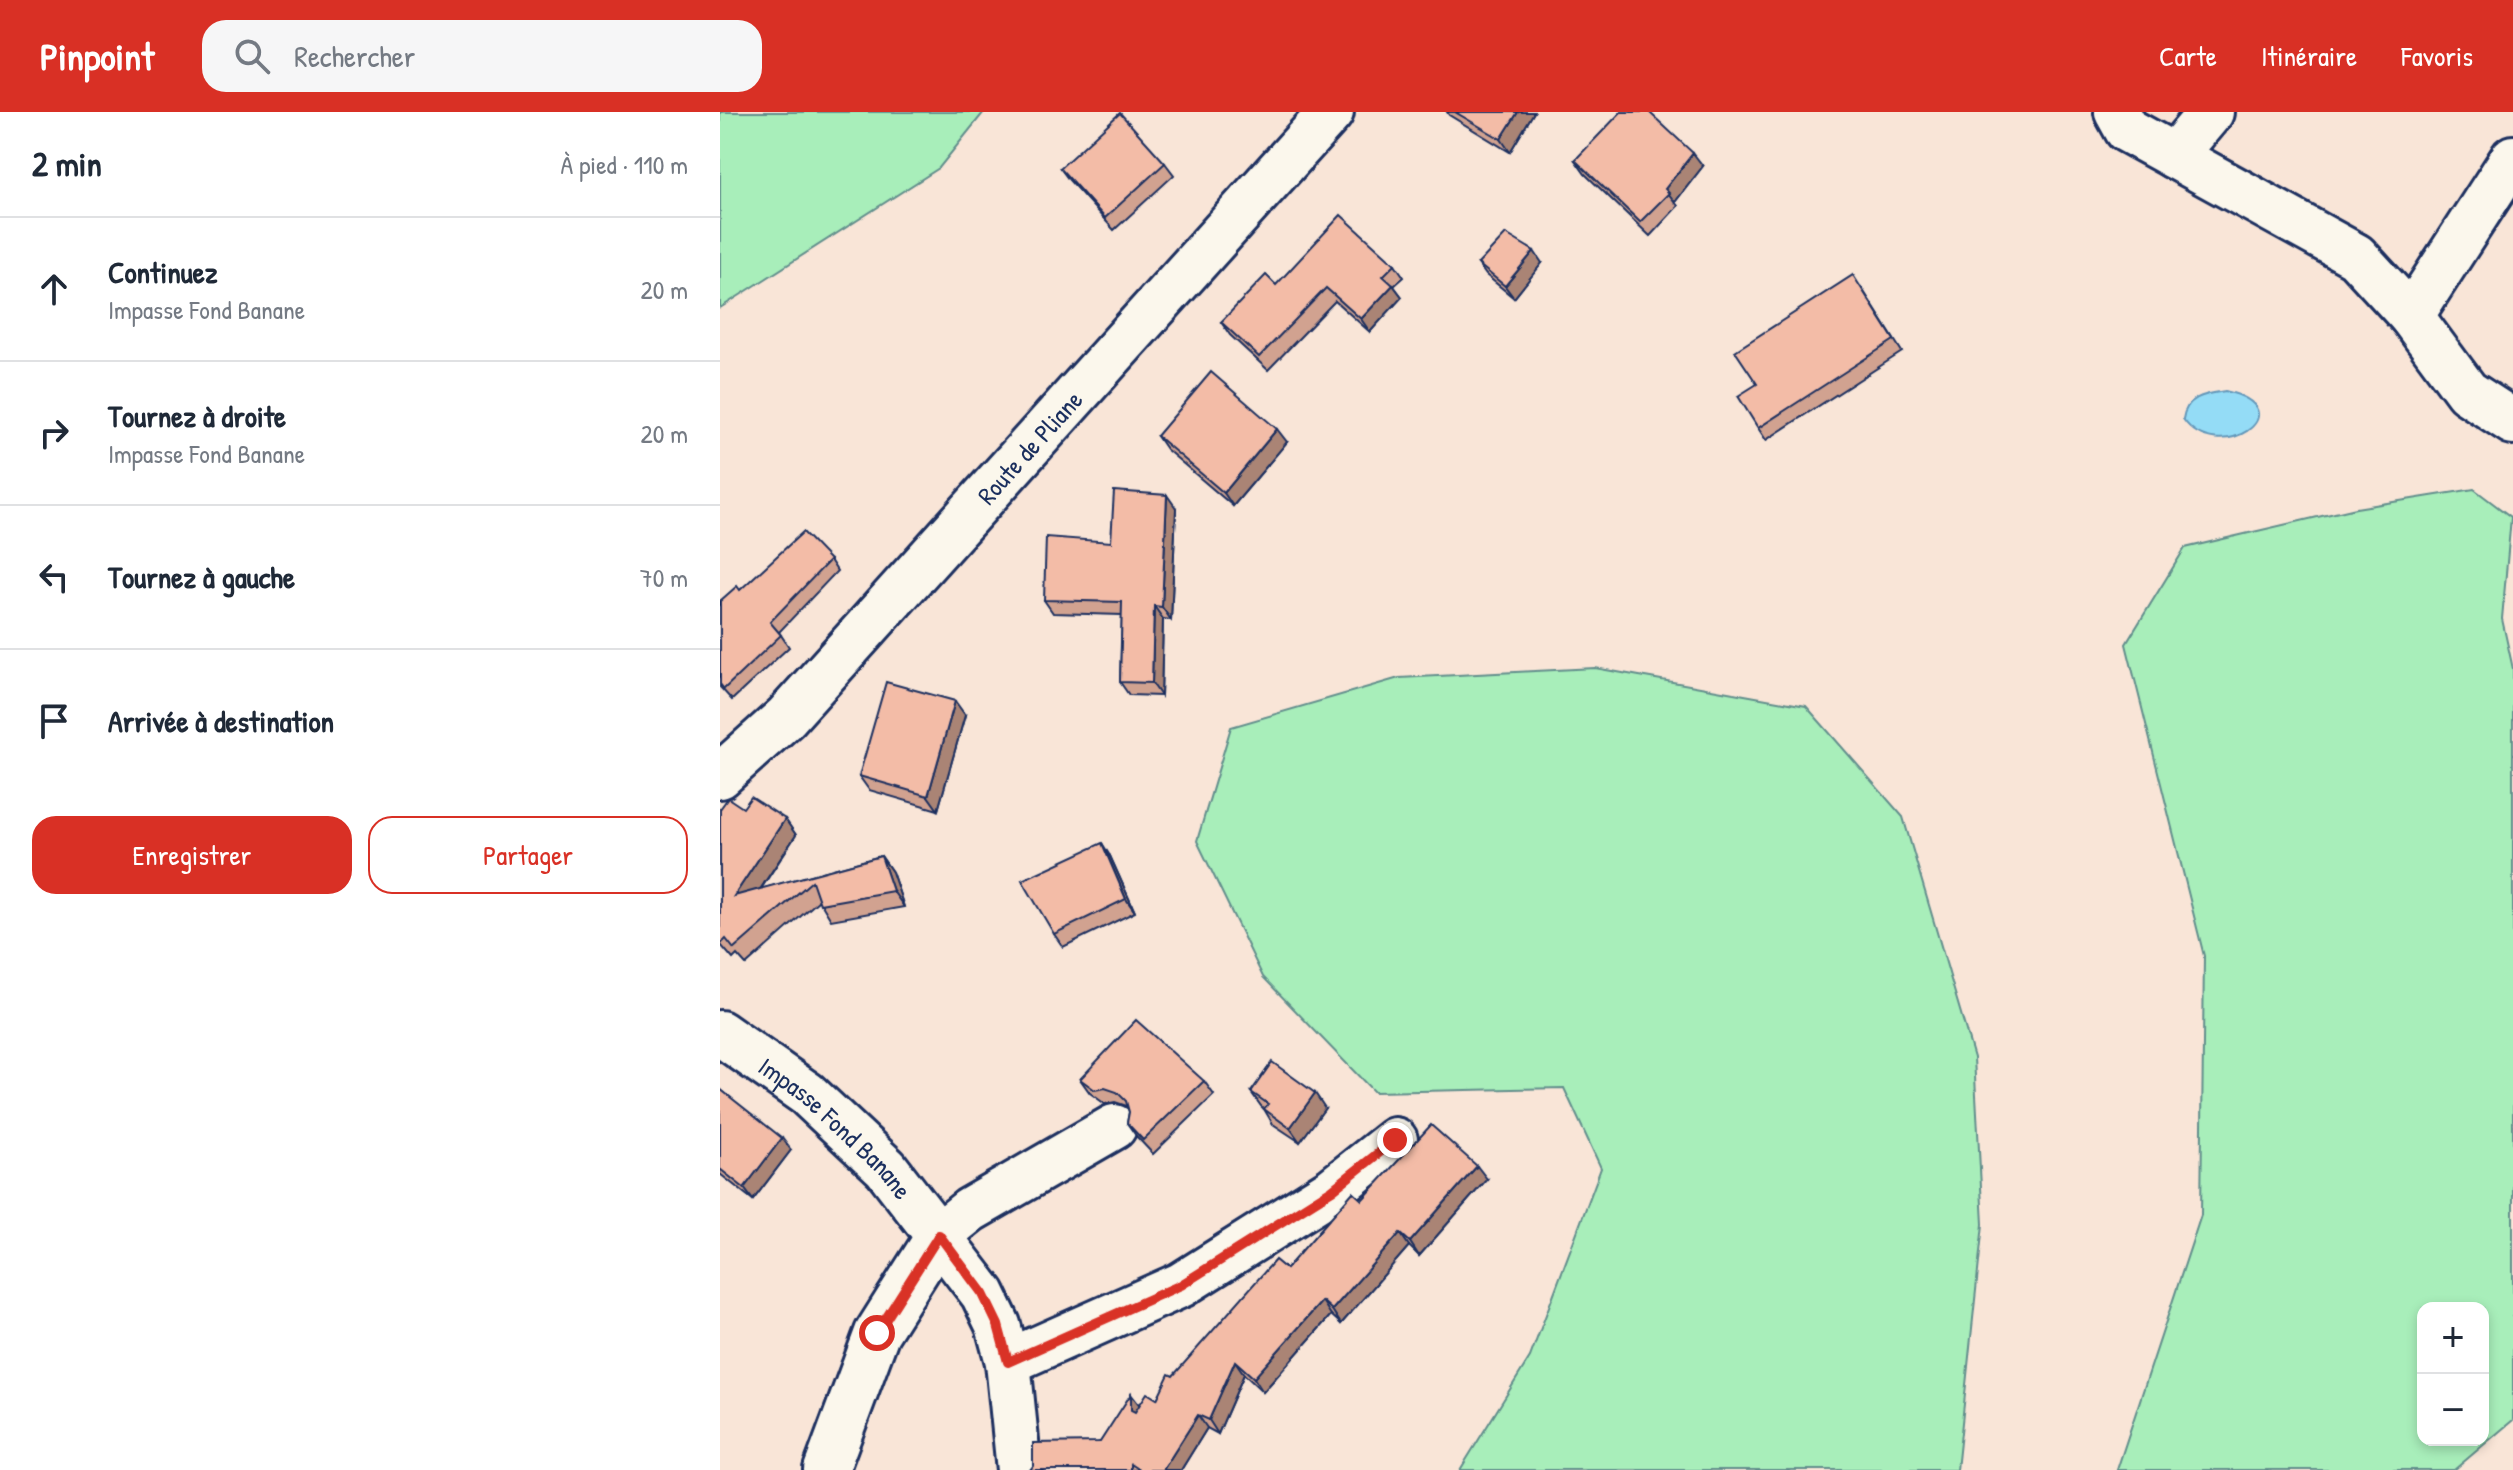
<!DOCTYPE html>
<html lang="fr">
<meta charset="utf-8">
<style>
:root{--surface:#fff;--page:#f6f6f7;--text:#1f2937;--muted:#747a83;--line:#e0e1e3;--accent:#d93025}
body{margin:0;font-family:"Patrick Hand",sans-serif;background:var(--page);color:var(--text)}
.controls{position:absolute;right:24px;bottom:24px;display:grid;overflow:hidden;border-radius:16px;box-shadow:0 4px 12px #0003}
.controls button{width:72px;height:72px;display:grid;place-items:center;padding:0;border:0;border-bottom:2px solid var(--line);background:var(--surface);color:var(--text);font:40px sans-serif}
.stop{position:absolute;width:24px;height:24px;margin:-18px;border:6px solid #d93025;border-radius:50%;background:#fff}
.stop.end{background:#d93025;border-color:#fff;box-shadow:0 2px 8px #0008}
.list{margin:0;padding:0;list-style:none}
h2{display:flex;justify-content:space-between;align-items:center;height:104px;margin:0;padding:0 32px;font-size:34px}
h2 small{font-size:26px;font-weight:400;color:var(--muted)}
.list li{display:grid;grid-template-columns:52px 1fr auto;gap:24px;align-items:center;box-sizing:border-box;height:144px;padding:0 32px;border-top:2px solid var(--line)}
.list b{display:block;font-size:30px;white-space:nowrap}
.list p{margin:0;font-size:26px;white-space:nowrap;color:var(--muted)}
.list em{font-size:26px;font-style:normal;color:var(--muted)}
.actions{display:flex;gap:16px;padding:24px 32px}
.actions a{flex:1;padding:18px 0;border:2px solid var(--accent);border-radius:24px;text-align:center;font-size:28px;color:var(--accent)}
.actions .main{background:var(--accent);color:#fff}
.icon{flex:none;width:44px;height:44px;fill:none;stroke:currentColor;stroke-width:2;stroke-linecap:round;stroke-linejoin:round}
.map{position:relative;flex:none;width:1793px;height:1358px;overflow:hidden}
header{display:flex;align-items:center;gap:48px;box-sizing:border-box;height:112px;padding:0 40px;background:var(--accent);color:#fff}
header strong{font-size:38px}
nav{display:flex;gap:44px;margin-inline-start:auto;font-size:28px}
.search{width:560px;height:72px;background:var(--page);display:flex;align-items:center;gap:20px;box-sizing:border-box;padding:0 28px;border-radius:24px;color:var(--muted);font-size:30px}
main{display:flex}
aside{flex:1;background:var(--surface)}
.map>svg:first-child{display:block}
.green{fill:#a8eeba;stroke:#628e8c;stroke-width:2;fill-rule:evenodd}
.water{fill:#94dcf6;stroke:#6497b9;stroke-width:2}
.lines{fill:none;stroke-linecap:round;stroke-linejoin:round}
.minor-casing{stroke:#1b2f5e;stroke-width:50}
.minor{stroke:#fbf7ec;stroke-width:44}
.wall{fill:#d1a290;stroke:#1b2f5e;stroke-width:2}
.shaded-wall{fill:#aa8475;stroke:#1b2f5e;stroke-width:2}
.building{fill:#f3bca7;stroke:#1b2f5e;stroke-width:2}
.route{stroke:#d93025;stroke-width:10}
.labels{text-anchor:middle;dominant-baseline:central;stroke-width:7;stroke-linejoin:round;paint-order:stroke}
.street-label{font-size:26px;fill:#1b2f5e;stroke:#fbf7ec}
</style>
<header>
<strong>Pinpoint</strong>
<div class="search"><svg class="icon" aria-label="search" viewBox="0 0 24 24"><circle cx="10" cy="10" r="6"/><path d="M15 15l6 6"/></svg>Rechercher</div>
<nav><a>Carte</a><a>Itinéraire</a><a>Favoris</a></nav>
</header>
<main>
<aside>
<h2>2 min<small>À pied · 110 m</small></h2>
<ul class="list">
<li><svg class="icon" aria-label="ahead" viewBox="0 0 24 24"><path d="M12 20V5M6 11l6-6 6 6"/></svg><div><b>Continuez</b><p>Impasse Fond Banane</p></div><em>20 m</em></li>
<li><svg class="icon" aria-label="right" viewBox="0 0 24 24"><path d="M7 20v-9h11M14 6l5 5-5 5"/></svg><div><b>Tournez à droite</b><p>Impasse Fond Banane</p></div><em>20 m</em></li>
<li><svg class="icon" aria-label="left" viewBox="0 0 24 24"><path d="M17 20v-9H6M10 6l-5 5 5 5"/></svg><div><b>Tournez à gauche</b></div><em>70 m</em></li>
<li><svg class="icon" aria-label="arrive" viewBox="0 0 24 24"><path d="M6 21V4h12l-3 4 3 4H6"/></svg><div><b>Arrivée à destination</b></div></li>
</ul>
<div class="actions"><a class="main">Enregistrer</a><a>Partager</a></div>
</aside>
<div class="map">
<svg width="1793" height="1358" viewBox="0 0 1793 1358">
<rect width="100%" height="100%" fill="#f9e5d7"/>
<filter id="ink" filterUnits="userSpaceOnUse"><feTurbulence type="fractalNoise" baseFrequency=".0125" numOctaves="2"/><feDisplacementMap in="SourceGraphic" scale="16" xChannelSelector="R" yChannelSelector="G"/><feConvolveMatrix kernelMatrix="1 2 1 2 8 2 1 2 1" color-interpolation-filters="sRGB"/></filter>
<g filter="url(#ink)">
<g class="green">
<path d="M 0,0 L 264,0 L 219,56 L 0,196 Z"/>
<path d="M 1754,377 L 1791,405 L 1782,507 L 1793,557 L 1793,1308 L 1734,1358 L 1397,1358 L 1481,1103 L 1484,844 L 1406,532 L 1465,436 L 1636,396 ZM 1703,1196 L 1763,1196 L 1763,1328 L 1703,1328 Z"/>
<path d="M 875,556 L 1086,594 L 1183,705 L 1254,946 L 1263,1112 L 1237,1358 L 740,1358 L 810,1245 L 881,1056 L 844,976 L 654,980 L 543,865 L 477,729 L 511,615 L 679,566 Z"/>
</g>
<path class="water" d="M 1505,279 C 1586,298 1497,357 1463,307 C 1466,284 1486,282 1505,279 Z"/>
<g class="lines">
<g class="minor-casing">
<g id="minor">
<path d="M 1397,0 L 1407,18 L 1636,144 L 1691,204 L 1747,280 L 1793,310"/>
<path d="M 1454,44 L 1491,0"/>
<path d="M 1691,204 L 1793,46"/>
<path id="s1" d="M 0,664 L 66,605 L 611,0"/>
<path id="s2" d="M 0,921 L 87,982 L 166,1056 L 263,1182 L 278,1213 L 288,1250 L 299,1358"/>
<path d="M 288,1250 L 461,1173 L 612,1078 L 675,1028"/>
<path d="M 106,1358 L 157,1221 L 219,1123 L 250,1098 L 394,1015"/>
</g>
</g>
<use href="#minor" class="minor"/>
</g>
<g class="wall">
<path d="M 727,0 L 814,0 L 790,40 L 729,3 Z"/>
<path d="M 855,48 L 983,54 L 955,90 L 958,94 L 930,124 L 865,62 Z"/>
<path d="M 445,51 L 454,63 L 394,118 L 349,68 L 340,56 Z"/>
<path d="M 822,151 L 794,186 L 766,163 L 758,152 Z"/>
<path d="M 675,152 L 684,165 L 674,174 L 682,185 L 650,220 L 615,189 L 548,258 L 510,223 L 501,210 L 556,173 Z"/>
<path d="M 1141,175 L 1182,240 L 1046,328 L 1038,316 L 1037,272 Z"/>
<path d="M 437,324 L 567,330 L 513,394 L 446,337 Z"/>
<path d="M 456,396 L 451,508 L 443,507 L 441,584 L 409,583 L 400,570 L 402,503 L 333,501 L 324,488 L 391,430 Z"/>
<path d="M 110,448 L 117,459 L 59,520 L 69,535 L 12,588 L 0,575 L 0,489 L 20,478 Z"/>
<path d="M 245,603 L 218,698 L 149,678 L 139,664 Z"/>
<path d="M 23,696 L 65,707 L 76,723 L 41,777 L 161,744 L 172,760 L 184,795 L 111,808 L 99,788 L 26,853 L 17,843 L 13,847 L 0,832 L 0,697 Z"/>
<path d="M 390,744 L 415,800 L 343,835 L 334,822 Z"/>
<path d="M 360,967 L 484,969 L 494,983 L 433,1042 L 417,1025 L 407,1011 L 409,1000 L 407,994 L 395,990 L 385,992 L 370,981 Z"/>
<path d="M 0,977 L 71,1038 L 33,1088 L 0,1062 Z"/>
<path d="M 531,980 L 605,996 L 580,1030 L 553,1012 L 544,997 L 541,994 Z"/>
<path d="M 767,1067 L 699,1144 L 689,1134 L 621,1212 L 611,1203 L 543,1280 L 524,1262 L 498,1322 L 487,1316 L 461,1358 L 310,1358 L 380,1330 L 419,1293 L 437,1287 L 453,1264 L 566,1157 L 642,1088 Z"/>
</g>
<g class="shaded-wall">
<path d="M 798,0 L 814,0 L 790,40 L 781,27 Z"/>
<path d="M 973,41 L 983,54 L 955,90 L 945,77 Z"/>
<path d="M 814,139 L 822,151 L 794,186 L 785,174 Z"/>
<path d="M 673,173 L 682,185 L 650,220 L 641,207 Z"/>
<path d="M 557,317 L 567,330 L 513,394 L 504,381 Z"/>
<path d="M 447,383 L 456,396 L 451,508 L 442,495 Z"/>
<path d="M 434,494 L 443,507 L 441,584 L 432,571 Z"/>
<path d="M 235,589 L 245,603 L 218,698 L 208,684 Z"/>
<path d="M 65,707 L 76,723 L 25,800 L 14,784 Z"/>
<path d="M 382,731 L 390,744 L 415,800 L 406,787 Z"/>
<path d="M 161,744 L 172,760 L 184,795 L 173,779 Z"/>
<path d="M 595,981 L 605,996 L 580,1030 L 570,1016 Z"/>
<path d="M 62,1026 L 71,1038 L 33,1088 L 24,1076 Z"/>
<path d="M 757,1054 L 767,1067 L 699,1144 L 690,1130 Z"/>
<path d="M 680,1121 L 689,1134 L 621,1212 L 612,1198 Z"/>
<path d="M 602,1189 L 611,1203 L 543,1280 L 534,1266 Z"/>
<path d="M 515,1249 L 524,1262 L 498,1322 L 489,1308 Z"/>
<path d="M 411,1282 L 421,1295 L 421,1311 L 411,1298 Z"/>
<path d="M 478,1303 L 487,1316 L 461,1358 L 443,1358 Z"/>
</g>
<g class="building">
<path d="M 735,0 L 798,0 L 781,27 Z"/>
<path d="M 901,0 L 929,0 L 973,41 L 945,77 L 949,81 L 920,110 L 855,48 Z"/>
<path d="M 400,1 L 445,51 L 385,106 L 340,56 Z"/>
<path d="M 621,103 L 675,152 L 663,164 L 673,173 L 641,207 L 606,176 L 539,245 L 501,210 L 546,163 L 556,173 Z"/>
<path d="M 786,122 L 814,139 L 785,174 L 758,152 Z"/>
<path d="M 1133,163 L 1174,228 L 1038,316 L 1018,284 L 1037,272 L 1015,239 Z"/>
<path d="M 491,260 L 557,317 L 504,381 L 437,324 Z"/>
<path d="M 394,379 L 447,383 L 442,495 L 434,494 L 432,571 L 400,570 L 402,490 L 324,488 L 326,425 L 391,430 Z"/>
<path d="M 83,420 L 110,448 L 50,510 L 61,523 L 4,577 L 0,572 L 0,489 L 17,474 L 20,478 Z"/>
<path d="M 166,570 L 235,589 L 208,684 L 139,664 Z"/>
<path d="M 31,685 L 65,707 L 14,784 L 161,744 L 173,779 L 100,792 L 92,769 L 14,837 L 6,827 L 2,831 L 0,829 L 0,697 L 8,686 L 23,696 Z"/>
<path d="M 382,731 L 406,787 L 334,822 L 302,768 Z"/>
<path d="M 416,908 L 484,969 L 423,1028 L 407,1011 L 409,1000 L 406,989 L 397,980 L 385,976 L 375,978 L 360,967 Z"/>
<path d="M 552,950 L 595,981 L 570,1016 L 544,997 L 548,992 L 531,980 Z"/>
<path d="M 0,977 L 62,1026 L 24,1076 L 0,1057 Z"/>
<path d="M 711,1013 L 757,1054 L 690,1130 L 680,1121 L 612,1198 L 602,1189 L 534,1266 L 515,1249 L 489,1308 L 478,1303 L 443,1358 L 420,1358 L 411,1352 L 411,1358 L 310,1358 L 313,1354 L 313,1331 L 380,1330 L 411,1282 L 411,1298 L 415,1300 L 427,1281 L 437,1287 L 449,1262 L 453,1264 L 555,1148 L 566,1157 L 633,1080 L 642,1088 Z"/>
</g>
</g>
<g class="lines" filter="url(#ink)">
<path class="route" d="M 157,1221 L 219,1123 L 263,1182 L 278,1213 L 288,1250 L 461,1173 L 612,1078 L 675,1028"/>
</g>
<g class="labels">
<g class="street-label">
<text stroke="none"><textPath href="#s1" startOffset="452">Route de Pliane</textPath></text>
<text stroke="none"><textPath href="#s2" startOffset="150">Impasse Fond Banane</textPath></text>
</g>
</g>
</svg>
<div class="controls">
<button>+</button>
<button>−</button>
</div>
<div class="stop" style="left:157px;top:1221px"></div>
<div class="stop end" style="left:675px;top:1028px"></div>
</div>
</main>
